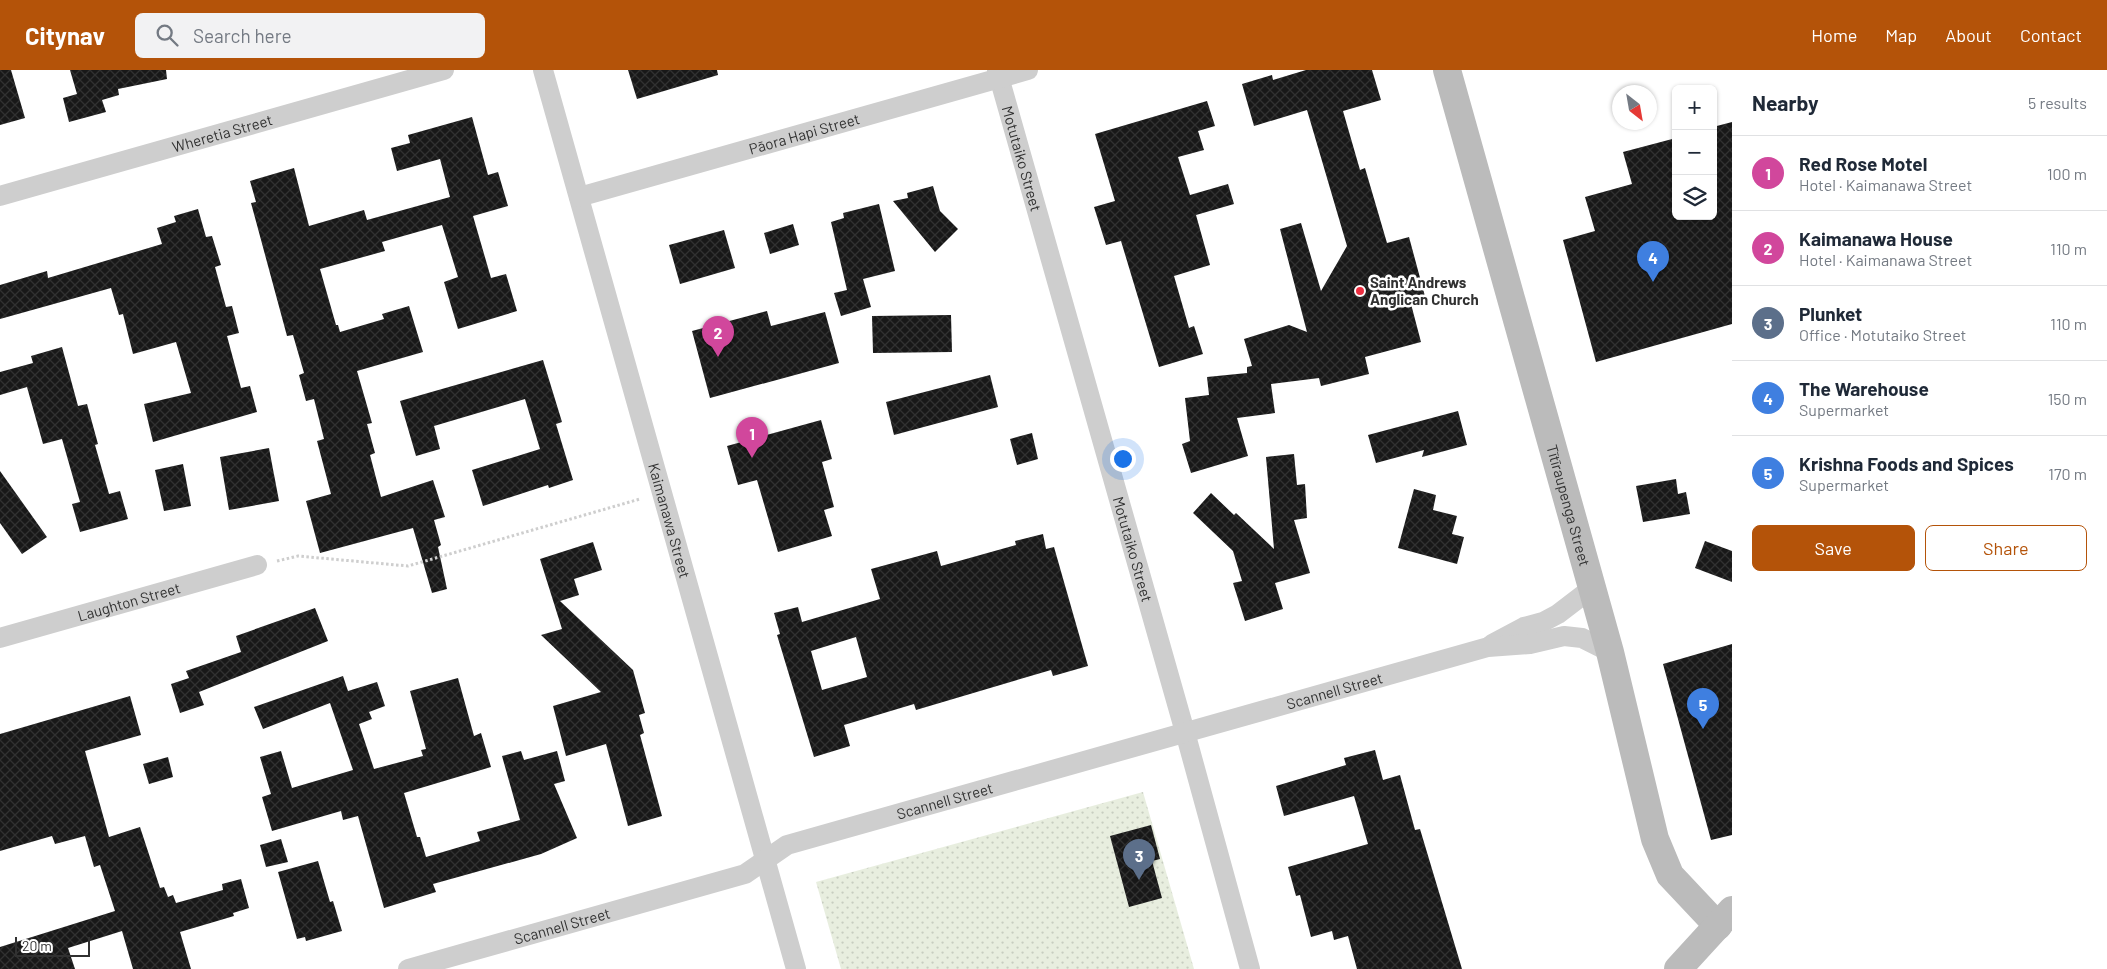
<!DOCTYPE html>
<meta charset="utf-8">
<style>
:root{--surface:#fff;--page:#f2f2f3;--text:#1f2937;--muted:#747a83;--line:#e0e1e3;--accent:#b45309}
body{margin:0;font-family:Barlow,sans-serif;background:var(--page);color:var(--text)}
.controls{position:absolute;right:15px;top:15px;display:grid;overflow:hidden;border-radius:8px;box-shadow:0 1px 4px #0004}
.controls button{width:45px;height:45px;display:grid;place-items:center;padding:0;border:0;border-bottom:1px solid var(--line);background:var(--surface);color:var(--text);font:25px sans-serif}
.compass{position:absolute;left:1612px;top:15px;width:45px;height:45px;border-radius:50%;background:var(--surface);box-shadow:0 1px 4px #0004;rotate:149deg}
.scale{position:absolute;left:15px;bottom:12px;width:75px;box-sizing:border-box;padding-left:5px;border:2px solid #313131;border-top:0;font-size:14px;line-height:18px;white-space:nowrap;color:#313131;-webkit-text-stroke:4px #fff;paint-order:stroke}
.you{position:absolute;left:1122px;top:388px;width:18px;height:18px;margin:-12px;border:4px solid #fff;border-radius:50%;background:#1a73e8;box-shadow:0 0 0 8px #1a73e833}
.badge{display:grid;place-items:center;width:32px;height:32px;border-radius:50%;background:var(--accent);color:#fff;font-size:16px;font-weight:700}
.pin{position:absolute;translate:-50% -41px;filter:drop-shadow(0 1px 2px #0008)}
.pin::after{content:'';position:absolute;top:26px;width:18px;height:15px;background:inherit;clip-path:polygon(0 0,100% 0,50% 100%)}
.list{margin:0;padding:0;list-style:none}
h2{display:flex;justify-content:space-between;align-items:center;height:65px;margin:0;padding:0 20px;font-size:21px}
h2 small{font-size:16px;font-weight:400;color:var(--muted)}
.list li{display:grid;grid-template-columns:32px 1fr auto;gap:15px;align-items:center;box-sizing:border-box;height:75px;padding:0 20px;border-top:1px solid var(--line)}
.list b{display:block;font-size:19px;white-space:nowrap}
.list p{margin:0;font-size:16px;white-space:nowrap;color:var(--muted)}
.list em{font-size:16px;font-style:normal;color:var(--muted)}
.actions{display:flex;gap:10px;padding:15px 20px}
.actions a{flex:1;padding:11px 0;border:1px solid var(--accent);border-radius:8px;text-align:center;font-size:18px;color:var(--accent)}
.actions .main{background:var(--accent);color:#fff}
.icon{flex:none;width:28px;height:28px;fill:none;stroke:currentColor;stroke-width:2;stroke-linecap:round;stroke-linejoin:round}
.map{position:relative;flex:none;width:1732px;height:899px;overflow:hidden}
header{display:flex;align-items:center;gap:30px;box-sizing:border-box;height:70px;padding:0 25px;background:var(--accent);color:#fff}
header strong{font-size:24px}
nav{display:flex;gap:28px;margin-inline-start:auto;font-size:18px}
.search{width:350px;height:45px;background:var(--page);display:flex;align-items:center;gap:12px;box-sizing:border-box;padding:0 18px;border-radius:8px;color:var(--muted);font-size:19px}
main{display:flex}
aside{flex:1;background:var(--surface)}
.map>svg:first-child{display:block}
.grass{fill:url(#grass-dots)}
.building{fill:url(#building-cross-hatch);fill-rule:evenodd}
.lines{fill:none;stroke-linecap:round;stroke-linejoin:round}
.path{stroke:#cecece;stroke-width:3;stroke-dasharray:2.5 2.5;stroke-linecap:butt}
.street{stroke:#cecece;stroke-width:20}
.secondary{stroke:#bbb;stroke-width:28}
.poi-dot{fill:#ec2f41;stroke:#fff;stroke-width:2}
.labels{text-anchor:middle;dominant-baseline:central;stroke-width:5;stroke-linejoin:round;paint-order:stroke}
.street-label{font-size:15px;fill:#313131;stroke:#fff}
.poi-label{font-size:15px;font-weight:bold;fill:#313131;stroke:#fff;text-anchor:start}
</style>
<header>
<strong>Citynav</strong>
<div class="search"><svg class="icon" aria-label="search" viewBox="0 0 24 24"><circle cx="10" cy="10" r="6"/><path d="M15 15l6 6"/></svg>Search here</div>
<nav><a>Home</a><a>Map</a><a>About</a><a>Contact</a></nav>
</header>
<main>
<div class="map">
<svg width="1732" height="899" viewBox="0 0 1732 899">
<defs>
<pattern id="grass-dots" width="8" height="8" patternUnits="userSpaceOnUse" patternTransform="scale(1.25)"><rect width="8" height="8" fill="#e8eedf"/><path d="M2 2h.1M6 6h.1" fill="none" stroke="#c7cdc0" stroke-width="1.8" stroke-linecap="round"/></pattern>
<pattern id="building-cross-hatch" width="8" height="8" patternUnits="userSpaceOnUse" patternTransform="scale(1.25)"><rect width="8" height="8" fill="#181818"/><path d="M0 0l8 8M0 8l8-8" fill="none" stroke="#313131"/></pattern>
</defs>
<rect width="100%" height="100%" fill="#fff"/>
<path class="grass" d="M 1143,722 L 1194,899 L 841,899 L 816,812 Z"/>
<g class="building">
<path d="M 0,0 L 11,0 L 25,48 L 0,55 Z"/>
<path d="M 70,0 L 166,0 L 167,9 L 118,19 L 119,25 L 102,30 L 106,42 L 69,52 L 63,28 L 77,24 Z"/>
<path d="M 628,0 L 717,0 L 718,5 L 637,29 Z"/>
<path d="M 1306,0 L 1372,0 L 1381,30 L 1343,41 L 1360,100 L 1365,98 L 1387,173 L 1409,167 L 1426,230 L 1411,234 L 1421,272 L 1365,287 L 1369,304 L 1321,316 L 1319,308 L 1271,314 L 1275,343 L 1237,348 L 1248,386 L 1191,403 L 1182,374 L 1190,371 L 1185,328 L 1209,325 L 1207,307 L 1247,303 L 1247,297 L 1252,296 L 1244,269 L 1289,255 L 1307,262 L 1280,159 L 1301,153 L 1321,221 L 1347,176 L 1307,40 L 1254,56 L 1242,14 L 1272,5 L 1273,10 Z"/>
<path d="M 1207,31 L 1215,56 L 1198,61 L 1204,80 L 1178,87 L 1190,125 L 1228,114 L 1234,134 L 1196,145 L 1210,195 L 1174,206 L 1189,258 L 1194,256 L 1203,284 L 1159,297 L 1121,171 L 1106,175 L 1094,137 L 1115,131 L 1095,64 Z"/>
<path d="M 472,47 L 488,105 L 498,102 L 508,136 L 473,146 L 491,208 L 506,204 L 517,241 L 458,259 L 444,212 L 458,207 L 442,155 L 382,172 L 385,181 L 320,199 L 336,255 L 338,255 L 340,262 L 384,249 L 382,244 L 409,236 L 423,282 L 357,301 L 372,353 L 367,354 L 375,383 L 370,385 L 381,427 L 433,410 L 445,447 L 434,450 L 441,475 L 438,477 L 447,519 L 432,523 L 413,458 L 320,483 L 306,431 L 331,424 L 317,371 L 324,369 L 314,329 L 306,331 L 299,305 L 304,303 L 293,265 L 287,266 L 251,133 L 256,132 L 250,111 L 294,98 L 309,156 L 364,140 L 367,150 L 450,127 L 440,89 L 397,101 L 391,78 L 410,73 L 408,65 Z"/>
<path d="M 1732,52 L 1732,254 L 1596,292 L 1563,170 L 1595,161 L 1585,127 L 1632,114 L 1623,82 L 1676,68 L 1676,146 L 1713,146 L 1713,57 Z"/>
<path d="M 933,116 L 940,141 L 958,159 L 935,182 L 893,131 L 908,128 L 907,123 Z"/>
<path d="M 879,134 L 895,201 L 863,209 L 871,237 L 841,246 L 834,223 L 847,220 L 831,152 L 844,148 L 843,143 Z"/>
<path d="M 198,139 L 206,167 L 212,166 L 221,195 L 215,197 L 226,237 L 232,236 L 239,263 L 227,266 L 241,318 L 250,316 L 257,342 L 153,372 L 144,334 L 191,323 L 176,272 L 133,284 L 123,244 L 119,245 L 111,218 L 0,249 L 0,215 L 47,201 L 48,208 L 162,174 L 157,158 L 176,152 L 174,146 Z"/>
<path d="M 793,154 L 799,175 L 770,184 L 764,163 Z"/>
<path d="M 724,160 L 735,198 L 680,214 L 669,175 Z"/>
<path d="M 767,241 L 771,256 L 825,242 L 839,293 L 710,328 L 692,261 Z"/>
<path d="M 951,245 L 952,282 L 873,283 L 872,246 Z"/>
<path d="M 62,277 L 78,336 L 87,334 L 98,374 L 95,375 L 109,424 L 120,421 L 128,449 L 80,462 L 72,434 L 80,432 L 62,369 L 43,374 L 27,317 L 0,325 L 0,302 L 33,293 L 31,286 Z"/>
<path d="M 543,290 L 562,352 L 556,354 L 573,410 L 549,418 L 548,415 L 483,436 L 472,400 L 540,379 L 525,329 L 434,356 L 440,379 L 416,386 L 400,331 Z"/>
<path d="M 990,305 L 998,337 L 894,365 L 886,332 Z"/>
<path d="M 1458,341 L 1467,375 L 1422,387 L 1424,380 L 1376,393 L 1368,365 Z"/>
<path d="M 821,350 L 832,389 L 822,392 L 834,437 L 824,440 L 832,466 L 778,482 L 757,410 L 738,415 L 727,376 Z"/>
<path d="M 1032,363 L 1038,389 L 1017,395 L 1010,369 Z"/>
<path d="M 269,378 L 279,431 L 229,440 L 220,387 Z"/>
<path d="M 1294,384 L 1297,415 L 1305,414 L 1307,448 L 1294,450 L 1310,503 L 1275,513 L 1283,539 L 1245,551 L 1233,513 L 1242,511 L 1233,481 L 1193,443 L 1211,423 L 1234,445 L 1236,443 L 1274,479 L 1266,387 Z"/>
<path d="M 183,394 L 191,436 L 164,441 L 155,400 Z"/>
<path d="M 0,401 L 47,467 L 22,484 L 0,453 Z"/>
<path d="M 1676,409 L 1678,424 L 1686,422 L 1690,444 L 1643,452 L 1636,416 Z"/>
<path d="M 1414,419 L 1436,425 L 1433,440 L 1457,446 L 1452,464 L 1464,467 L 1457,494 L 1398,478 Z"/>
<path d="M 1043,464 L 1046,479 L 1054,477 L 1088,596 L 1053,606 L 1051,600 L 916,640 L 914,634 L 844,655 L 850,676 L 814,687 L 777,565 L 780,564 L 774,543 L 798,537 L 802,552 L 880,529 L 871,499 L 937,481 L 941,496 L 1016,475 L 1015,471 ZM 856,567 L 867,607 L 822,620 L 811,581 Z"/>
<path d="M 1705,471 L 1732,481 L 1732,512 L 1695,498 Z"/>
<path d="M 593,472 L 602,500 L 574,509 L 579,525 L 560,531 L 633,600 L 645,643 L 639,645 L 644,663 L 640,665 L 662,746 L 628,756 L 606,674 L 566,686 L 553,636 L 601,622 L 541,565 L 562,559 L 540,489 Z"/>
<path d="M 315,538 L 328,571 L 199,622 L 204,635 L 180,643 L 171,614 L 189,608 L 186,601 L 241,582 L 236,566 Z"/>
<path d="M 1732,574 L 1732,765 L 1711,770 L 1663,594 Z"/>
<path d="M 343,606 L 348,621 L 377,612 L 385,636 L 369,642 L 372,649 L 359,654 L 374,699 L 423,686 L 421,680 L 426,679 L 410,621 L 458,608 L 474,666 L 481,663 L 491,697 L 404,723 L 417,767 L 420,767 L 426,787 L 480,771 L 477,762 L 520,750 L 502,686 L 521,681 L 524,690 L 557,681 L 565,711 L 554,714 L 577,768 L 541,784 L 433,814 L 436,822 L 384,838 L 358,746 L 343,750 L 341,741 L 272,761 L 262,727 L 271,724 L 260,687 L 281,681 L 292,718 L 353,700 L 330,633 L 263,659 L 254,637 Z"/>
<path d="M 130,626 L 141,665 L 85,681 L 109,767 L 140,757 L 160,818 L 164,817 L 168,827 L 173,825 L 176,833 L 223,820 L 222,814 L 241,809 L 249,838 L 233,843 L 234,846 L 180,862 L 191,899 L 133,899 L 122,861 L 68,878 L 75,899 L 0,899 L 0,877 L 115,841 L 100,795 L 94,797 L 85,766 L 55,774 L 52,766 L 0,781 L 0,664 Z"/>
<path d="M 1375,680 L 1383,710 L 1400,705 L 1415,760 L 1420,759 L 1462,899 L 1357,899 L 1348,866 L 1334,870 L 1332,861 L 1311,867 L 1300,825 L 1296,826 L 1288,797 L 1368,774 L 1354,726 L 1284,746 L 1276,716 L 1346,695 L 1344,688 Z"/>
<path d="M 168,687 L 173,707 L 149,714 L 143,694 Z"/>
<path d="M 1151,755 L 1160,789 L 1152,791 L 1162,828 L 1129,837 L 1110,766 Z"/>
<path d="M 281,769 L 288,792 L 266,797 L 260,775 Z"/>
<path d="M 318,791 L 330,832 L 333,831 L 342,861 L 306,871 L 305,867 L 297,869 L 278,802 Z"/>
</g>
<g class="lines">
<path class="path" d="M 277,491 L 298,486 L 408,496 L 640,429"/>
<g class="street">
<path id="s1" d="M 543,0 L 796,899"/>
<path id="s2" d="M 997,0 L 1185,662 L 1250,899"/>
<path id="s3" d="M 0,126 L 444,0"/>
<path id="s4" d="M 579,127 L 1028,0"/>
<path id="s5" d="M 0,568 L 257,495"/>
<path d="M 1492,574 L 1524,557 L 1543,552 L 1558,544 L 1592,518"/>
<path id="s6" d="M 408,899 L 745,804 L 787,775 L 1488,577 L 1530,574 L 1564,566 L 1582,568 L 1610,582"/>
</g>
<g class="secondary">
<path id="s7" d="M 1447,0 L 1610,582 L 1655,769 L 1670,805 L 1718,856"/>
<path d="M 1678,899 L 1732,840"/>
</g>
</g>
<circle class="poi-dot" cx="1360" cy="221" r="5"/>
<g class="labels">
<g class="street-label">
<text stroke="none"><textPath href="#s3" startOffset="231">Wheretia Street</textPath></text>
<text stroke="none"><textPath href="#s4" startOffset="234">Pāora Hapi Street</textPath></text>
<text stroke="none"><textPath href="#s2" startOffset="92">Motutaiko Street</textPath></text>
<text stroke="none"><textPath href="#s7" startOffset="452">Tītīraupenga Street</textPath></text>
<text stroke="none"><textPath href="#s1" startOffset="468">Kaimanawa Street</textPath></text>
<text stroke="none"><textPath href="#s2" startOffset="498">Motutaiko Street</textPath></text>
<text stroke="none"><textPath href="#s5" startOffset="134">Laughton Street</textPath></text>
<text stroke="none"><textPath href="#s6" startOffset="970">Scannell Street</textPath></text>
<text stroke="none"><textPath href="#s6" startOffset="565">Scannell Street</textPath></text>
<text stroke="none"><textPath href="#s6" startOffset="160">Scannell Street</textPath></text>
</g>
<g class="poi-label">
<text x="1370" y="212">Saint Andrews<tspan x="1370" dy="17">Anglican Church</tspan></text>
</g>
</g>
</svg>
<div class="controls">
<button>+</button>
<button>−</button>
<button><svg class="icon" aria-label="layers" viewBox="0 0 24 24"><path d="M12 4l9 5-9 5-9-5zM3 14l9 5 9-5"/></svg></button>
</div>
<svg class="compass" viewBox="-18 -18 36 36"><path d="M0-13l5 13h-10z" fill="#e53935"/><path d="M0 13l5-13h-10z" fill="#747a83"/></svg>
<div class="scale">20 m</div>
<div class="you"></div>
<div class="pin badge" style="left:752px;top:388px;background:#d1479c">1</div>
<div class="pin badge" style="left:718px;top:287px;background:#d1479c">2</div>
<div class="pin badge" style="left:1139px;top:810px;background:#5c6f8a">3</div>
<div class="pin badge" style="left:1653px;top:212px;background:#3f7fe0">4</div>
<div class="pin badge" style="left:1703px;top:659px;background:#3f7fe0">5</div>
</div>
<aside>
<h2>Nearby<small>5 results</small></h2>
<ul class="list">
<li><span class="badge" style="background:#d1479c">1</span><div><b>Red Rose Motel</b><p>Hotel · Kaimanawa Street</p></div><em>100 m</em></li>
<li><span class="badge" style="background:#d1479c">2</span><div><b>Kaimanawa House</b><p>Hotel · Kaimanawa Street</p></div><em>110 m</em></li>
<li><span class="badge" style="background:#5c6f8a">3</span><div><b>Plunket</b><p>Office · Motutaiko Street</p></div><em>110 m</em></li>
<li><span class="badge" style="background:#3f7fe0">4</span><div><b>The Warehouse</b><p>Supermarket</p></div><em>150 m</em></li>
<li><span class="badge" style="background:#3f7fe0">5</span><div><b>Krishna Foods and Spices</b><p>Supermarket</p></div><em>170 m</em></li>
</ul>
<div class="actions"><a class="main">Save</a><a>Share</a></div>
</aside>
</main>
